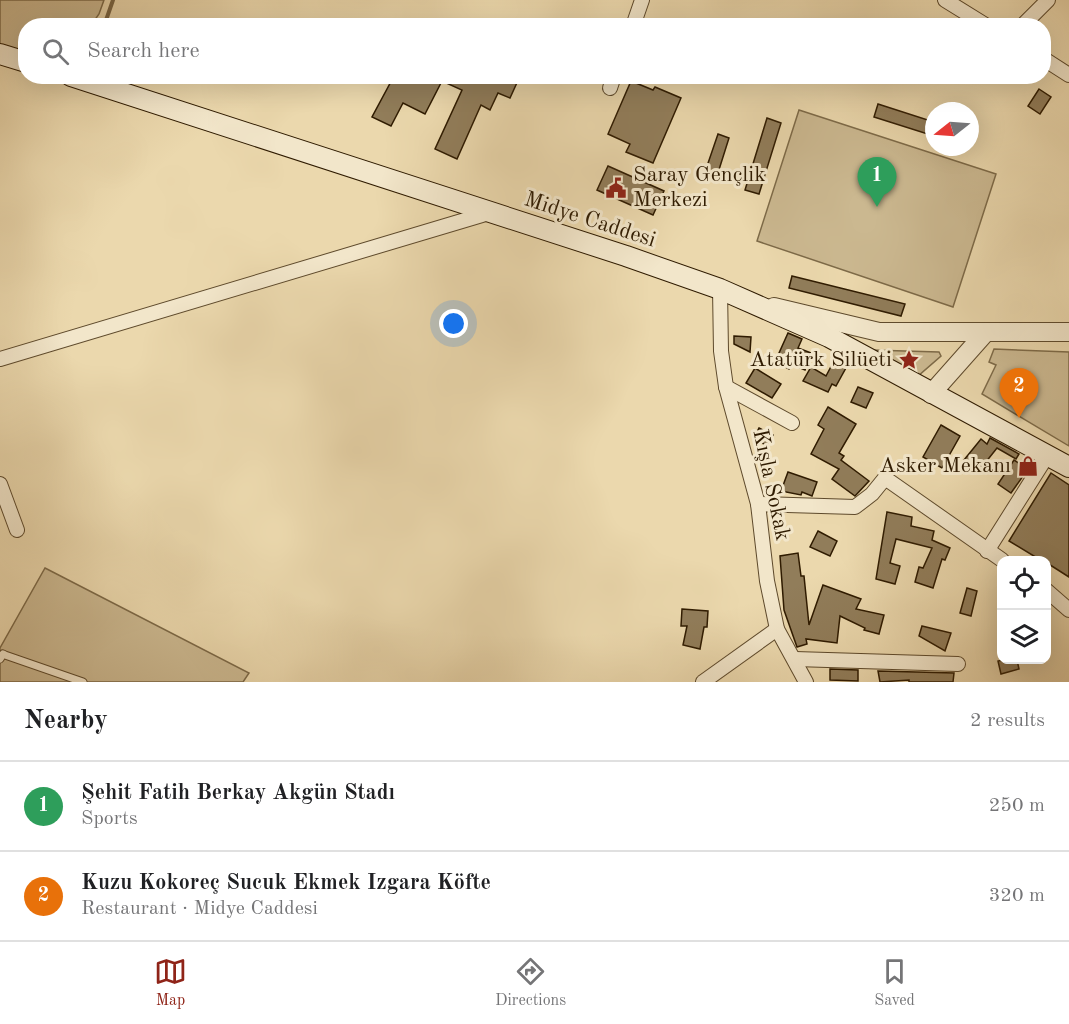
<!DOCTYPE html>
<meta charset="utf-8">
<style>
:root{--surface:#fff;--page:#f2f2f2;--text:#202124;--muted:#757577;--line:#e0e0e0;--accent:#8f2418}
body{margin:0;font-family:"Old Standard TT",serif;background:var(--page);color:var(--text)}
.controls{position:absolute;right:18px;bottom:18px;display:grid;overflow:hidden;border-radius:12px;box-shadow:0 6px 24px #0002}
.controls button{width:54px;height:54px;display:grid;place-items:center;padding:0;border:0;border-bottom:2px solid var(--line);background:var(--surface);color:var(--text);font:30px sans-serif}
.compass{position:absolute;left:925px;top:102px;width:54px;height:54px;border-radius:50%;background:var(--surface);box-shadow:0 6px 24px #0002;rotate:253deg}
.you{position:absolute;left:454px;top:324px;width:21px;height:21px;margin:-15px;border:4px solid #fff;border-radius:50%;background:#1a73e8;box-shadow:0 0 0 9px #1a73e833}
.badge{display:grid;place-items:center;width:39px;height:39px;border-radius:50%;background:var(--accent);color:#fff;font-size:20px;font-weight:700}
.pin{position:absolute;translate:-50% -50px;filter:drop-shadow(0 2px 3px #0008)}
.pin::after{content:'';position:absolute;top:32px;width:21px;height:18px;background:inherit;clip-path:polygon(0 0,100% 0,50% 100%)}
.list{margin:0;padding:0;list-style:none}
h2{display:flex;justify-content:space-between;align-items:center;height:78px;margin:0;padding:0 24px;font-size:26px}
h2 small{font-size:20px;font-weight:400;color:var(--muted)}
.list li{display:grid;grid-template-columns:39px 1fr auto;gap:18px;align-items:center;box-sizing:border-box;height:90px;padding:0 24px;border-top:2px solid var(--line)}
.list b{display:block;font-size:22px;white-space:nowrap}
.list p{margin:0;font-size:20px;white-space:nowrap;color:var(--muted)}
.list em{font-size:20px;font-style:normal;color:var(--muted)}
.icon{flex:none;width:33px;height:33px;fill:none;stroke:currentColor;stroke-width:2;stroke-linecap:round;stroke-linejoin:round}
.map{position:relative;flex:none;width:1069px;height:682px;overflow:hidden}
.search{position:absolute;background:var(--surface);box-shadow:0 6px 24px #0002;left:18px;right:18px;top:18px;height:66px;display:flex;align-items:center;gap:15px;box-sizing:border-box;padding:0 21px;border-radius:24px;color:var(--muted);font-size:22px}
.sheet{height:258px;background:var(--surface)}
nav{display:flex;justify-content:space-around;align-items:center;box-sizing:border-box;height:84px;border-top:2px solid var(--line);background:var(--surface);font-size:16px;color:var(--muted)}
nav a{display:grid;justify-items:center;gap:3px}
nav .on{color:var(--accent)}
.map>svg:first-child{display:block}
.green{fill:#cbb890;stroke:#7d6a48;stroke-width:1.5}
.lines{fill:none;stroke-linecap:round;stroke-linejoin:round}
.stream{stroke:#796645;stroke-width:4}
.building{fill:#917d5a;stroke:#2f1b01;stroke-width:1.5}
.service-casing{stroke:#5e4a2c;stroke-width:9}
.minor-casing{stroke:#5e4a2c;stroke-width:16}
.tertiary-casing{stroke:#5e4a2c;stroke-width:20}
.secondary-casing{stroke:#2f1b01;stroke-width:22}
.service{stroke:#f2e6ca;stroke-width:7}
.minor{stroke:#f2e6ca;stroke-width:14}
.tertiary{stroke:#f2e6ca;stroke-width:18}
.secondary{stroke:#f2e6ca;stroke-width:20}
.labels{text-anchor:middle;dominant-baseline:central;stroke-width:6;stroke-linejoin:round;paint-order:stroke}
.poi-label{font-size:22px;fill:#2f1b01;stroke:#f2e6ca;text-anchor:end}
.street-label{font-size:22px;fill:#2f1b01;stroke:#f2e6ca}
</style>
<div class="map">
<svg width="1069" height="682" viewBox="0 0 1069 682">
<rect width="100%" height="100%" fill="#ebd8ad"/>
<filter id="stains"><feTurbulence type="fractalNoise" baseFrequency=".00333" numOctaves="4"/><feColorMatrix values="0 0 0 0 .2 0 0 0 0 .09 0 0 0 0 .02 0 0 0 .5 -.17"/></filter>
<radialGradient id="worn" r=".72"><stop offset=".6" stop-color="#630" stop-opacity="0"/><stop offset="1" stop-color="#630" stop-opacity=".3"/></radialGradient>
<g class="green">
<path d="M 0,0 L 104,0 L 99,14 L 92,24 L 26,26 L 25,57 L 0,48 Z"/>
<path d="M 799,110 L 996,174 L 953,307 L 757,241 Z"/>
<path d="M 994,349 L 1069,352 L 1069,446 L 982,394 L 996,365 L 989,362 Z"/>
<path d="M 871,350 L 939,352 L 941,356 L 918,376 Z"/>
<path d="M 45,568 L 249,673 L 243,682 L 0,682 L 0,648 Z"/>
</g>
<g class="lines">
<path class="stream" d="M 104,26 L 113,0"/>
</g>
<g class="building">
<path d="M 394,76 L 520,76 L 510,98 L 498,93 L 490,110 L 481,105 L 457,159 L 435,149 L 462,90 L 442,81 L 425,114 L 403,103 L 391,126 L 372,117 Z"/>
<path d="M 631,81 L 653,90 L 655,87 L 681,98 L 653,163 L 626,152 L 630,144 L 608,134 Z"/>
<path d="M 1039,89 L 1051,97 L 1040,114 L 1028,106 Z"/>
<path d="M 878,104 L 934,122 L 934,136 L 874,117 Z"/>
<path d="M 767,118 L 781,123 L 759,194 L 745,190 Z"/>
<path d="M 718,134 L 729,138 L 717,176 L 705,172 Z"/>
<path d="M 608,166 L 664,191 L 653,215 L 597,190 Z"/>
<path d="M 792,276 L 905,304 L 901,316 L 789,288 Z"/>
<path d="M 788,333 L 802,339 L 798,348 L 811,353 L 805,370 L 791,364 L 789,369 L 775,362 Z"/>
<path d="M 734,336 L 751,337 L 750,352 L 734,344 Z"/>
<path d="M 835,359 L 847,366 L 836,386 L 832,384 L 828,392 L 803,381 L 811,367 L 826,376 Z"/>
<path d="M 755,368 L 781,384 L 772,398 L 746,383 Z"/>
<path d="M 858,387 L 873,393 L 866,408 L 851,402 Z"/>
<path d="M 828,407 L 856,424 L 839,453 L 844,456 L 841,460 L 869,481 L 855,496 L 832,479 L 839,469 L 811,454 L 824,429 L 818,425 Z"/>
<path d="M 941,425 L 960,436 L 942,468 L 923,457 Z"/>
<path d="M 759,428 L 773,435 L 767,446 L 754,438 Z"/>
<path d="M 990,438 L 1019,454 L 1016,459 L 997,448 L 978,472 L 964,460 L 981,439 L 987,444 Z"/>
<path d="M 1014,460 L 1028,469 L 1011,493 L 998,484 Z"/>
<path d="M 788,472 L 817,482 L 812,496 L 802,492 L 801,495 L 781,491 Z"/>
<path d="M 1051,473 L 1069,485 L 1069,577 L 1047,563 L 1047,561 L 1042,561 L 1009,541 Z"/>
<path d="M 887,512 L 912,517 L 911,526 L 934,531 L 932,540 L 950,548 L 945,560 L 942,559 L 933,588 L 915,582 L 919,567 L 923,568 L 932,548 L 896,539 L 890,563 L 900,566 L 895,584 L 876,579 Z"/>
<path d="M 818,531 L 837,541 L 830,556 L 810,547 Z"/>
<path d="M 798,553 L 801,576 L 804,576 L 809,625 L 823,585 L 861,599 L 856,609 L 884,615 L 879,634 L 864,630 L 865,628 L 840,616 L 837,643 L 806,639 L 807,644 L 797,647 L 784,610 L 780,556 Z"/>
<path d="M 967,588 L 977,591 L 971,616 L 960,613 Z"/>
<path d="M 682,609 L 708,611 L 707,627 L 704,627 L 700,649 L 683,645 L 687,626 L 681,626 Z"/>
<path d="M 922,626 L 951,633 L 945,651 L 919,636 Z"/>
<path d="M 1003,660 L 1017,660 L 1019,669 L 1001,674 L 998,661 Z"/>
<path d="M 830,669 L 858,670 L 858,681 L 830,680 Z"/>
<path d="M 878,671 L 954,673 L 953,682 L 909,682 L 909,680 L 880,682 Z"/>
</g>
<g class="lines">
<g class="service-casing">
<path id="service" d="M 0,659 L 3,654 L 5,655 L 83,682"/>
</g>
<g class="minor-casing">
<g id="minor">
<path d="M 945,0 L 987,26"/>
<path d="M 633,26 L 642,0"/>
<path d="M 1022,26 L 1048,0"/>
<path d="M 1044,59 L 1069,75"/>
<path d="M 610,88 L 614,76"/>
<path d="M 720,289 L 721,351 L 726,387 L 758,504 L 767,581 L 777,629 L 806,682"/>
<path d="M 0,359 L 492,212"/>
<path d="M 726,387 L 792,423"/>
<path d="M 0,484 L 17,530"/>
<path d="M 758,504 L 855,507 L 872,494 L 885,478 L 1002,560"/>
<path d="M 987,551 L 1047,456"/>
<path d="M 1046,590 L 1069,610"/>
<path d="M 795,659 L 958,664"/>
<path d="M 703,682 L 777,629"/>
</g>
</g>
<g class="tertiary-casing">
<g id="tertiary">
<path d="M 774,307 L 879,332 L 1069,332"/>
<path d="M 931,394 L 986,332"/>
</g>
</g>
<g class="secondary-casing">
<g id="secondary">
<path d="M 0,54 L 26,62"/>
<path d="M 71,76 L 626,256 L 720,289 L 829,337 L 1069,467"/>
</g>
</g>
<use href="#service" class="service"/>
<use href="#minor" class="minor"/>
<use href="#tertiary" class="tertiary"/>
<use href="#secondary" class="secondary"/>
</g>
<defs>
<g id="civic-bare" transform="scale(1.62)"><path d="M-.6-6.5H3V-4.5H.6V-3L4-1V1h2V6H-6V1h2V-1L-.6-3ZM-1.2 2.5V6h2.4V2.5Z" fill="#8f2418" stroke="#f2e6ca" stroke-width="2.5" paint-order="stroke"/></g>
<g id="sight-bare" transform="scale(1.62)"><path d="M0-6L1.8-2.2L6-1.7L2.9 1.2L3.7 5.4L0 3.3L-3.7 5.4L-2.9 1.2L-6-1.7L-1.8-2.2Z" fill="#8f2418" stroke="#f2e6ca" stroke-width="2.5" paint-order="stroke"/></g>
<g id="shop-bare" transform="scale(1.62)"><path d="M-5-2.5h2.3a2.7 3.5 0 0 1 5.4 0H5L5.5 6h-11ZM-1.5-2.5h3a1.5 2.3 0 0 0-3 0Z" fill="#8f2418" stroke="#f2e6ca" stroke-width="2.5" paint-order="stroke"/></g>
</defs>
<g fill-rule="evenodd">
<use href="#civic-bare" x="616" y="188"/>
<use href="#sight-bare" x="909" y="360"/>
<use href="#shop-bare" x="1028" y="466"/>
</g>
<g class="labels">
<g class="poi-label">
<text x="633" y="175" text-anchor="start">Saray Gençlik<tspan x="633" dy="25">Merkezi</tspan></text>
<text x="892" y="360">Atatürk Silüeti</text>
<text x="1011" y="466">Asker Mekanı</text>
</g>
<g class="street-label">
<text transform="translate(590 220) rotate(18)">Midye Caddesi</text>
<text transform="translate(771 485) rotate(78)">Kışla Sokak</text>
</g>
</g>
<rect width="100%" height="100%" filter="url(#stains)"/>
<rect width="100%" height="100%" fill="url(#worn)"/>
</svg>
<div class="controls">
<button><svg class="icon" aria-label="locate" viewBox="0 0 24 24"><circle cx="12" cy="12" r="6"/><path d="M12 2v4M12 18v4M2 12h4M18 12h4"/></svg></button>
<button><svg class="icon" aria-label="layers" viewBox="0 0 24 24"><path d="M12 4l9 5-9 5-9-5zM3 14l9 5 9-5"/></svg></button>
</div>
<svg class="compass" viewBox="-18 -18 36 36"><path d="M0-13l5 13h-10z" fill="#e53935"/><path d="M0 13l5-13h-10z" fill="#757577"/></svg>
<div class="you"></div>
<div class="pin badge" style="left:877px;top:207px;background:#2e9e5b">1</div>
<div class="pin badge" style="left:1019px;top:418px;background:#e8710a">2</div>
<div class="search"><svg class="icon" aria-label="search" viewBox="0 0 24 24"><circle cx="10" cy="10" r="6"/><path d="M15 15l6 6"/></svg>Search here</div>
</div>
<section class="sheet">
<h2>Nearby<small>2 results</small></h2>
<ul class="list">
<li><span class="badge" style="background:#2e9e5b">1</span><div><b>Şehit Fatih Berkay Akgün Stadı</b><p>Sports</p></div><em>250 m</em></li>
<li><span class="badge" style="background:#e8710a">2</span><div><b>Kuzu Kokoreç Sucuk Ekmek Izgara Köfte</b><p>Restaurant · Midye Caddesi</p></div><em>320 m</em></li>
</ul>
</section>
<nav>
<a class="on"><svg class="icon" aria-label="map" viewBox="0 0 24 24"><path d="M3 6l6-2 6 2 6-2v14l-6 2-6-2-6 2zM9 4v14M15 6v14"/></svg>Map</a>
<a><svg class="icon" aria-label="directions" viewBox="0 0 24 24"><path d="M12 3l9 9-9 9-9-9zM9 14v-3h6M13 9l2 2-2 2"/></svg>Directions</a>
<a><svg class="icon" aria-label="saved" viewBox="0 0 24 24"><path d="M7 4h10v16l-5-4-5 4z"/></svg>Saved</a>
</nav>
